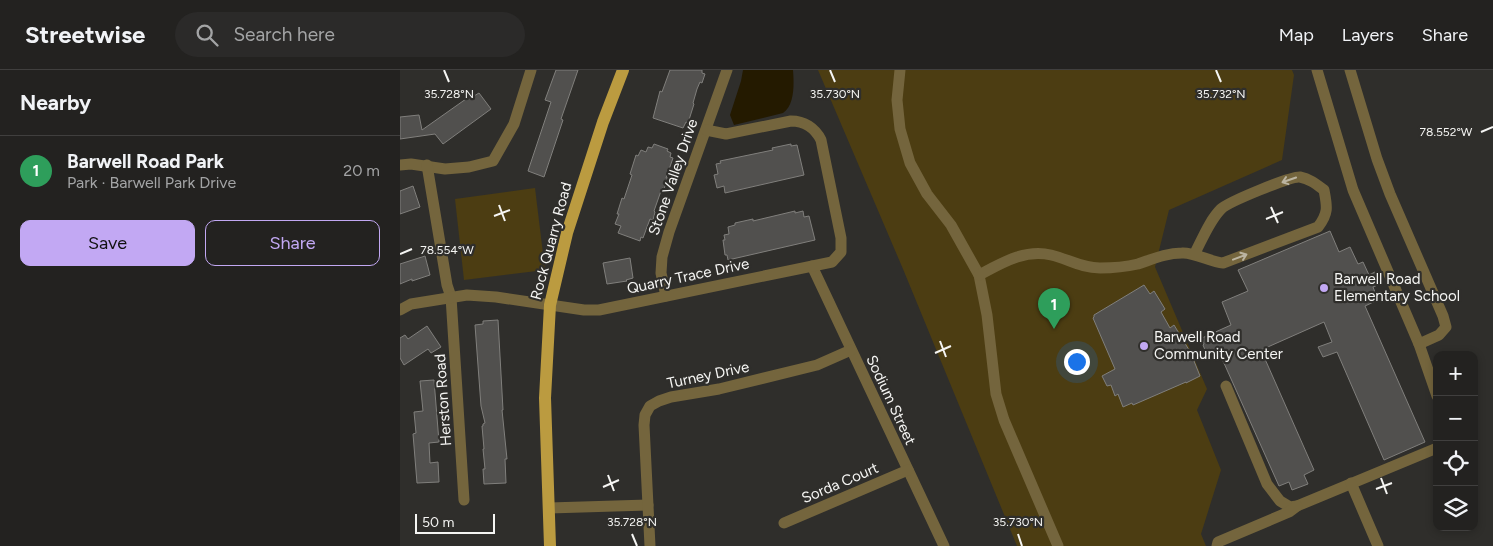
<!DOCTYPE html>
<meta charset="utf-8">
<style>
:root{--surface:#232220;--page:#2b2a29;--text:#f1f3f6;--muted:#a3a4a5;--line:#403f3e;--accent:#c2a8f3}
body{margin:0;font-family:Figtree,sans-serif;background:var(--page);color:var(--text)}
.controls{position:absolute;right:15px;bottom:15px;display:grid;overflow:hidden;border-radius:10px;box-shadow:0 2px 8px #0003}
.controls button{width:45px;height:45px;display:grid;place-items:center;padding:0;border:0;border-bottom:1px solid var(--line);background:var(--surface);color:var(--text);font:25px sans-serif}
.scale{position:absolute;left:15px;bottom:12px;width:80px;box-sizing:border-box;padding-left:5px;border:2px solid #f5f5f3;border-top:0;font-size:14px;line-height:18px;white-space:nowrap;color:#f5f5f3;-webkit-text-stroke:4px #2f2e2b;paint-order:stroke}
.you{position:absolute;left:676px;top:291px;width:18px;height:18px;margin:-12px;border:4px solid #fff;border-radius:50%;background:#1a73e8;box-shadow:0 0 0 8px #1a73e833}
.badge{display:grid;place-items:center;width:32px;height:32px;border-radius:50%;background:var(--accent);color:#fff;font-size:16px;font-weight:700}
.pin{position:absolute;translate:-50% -41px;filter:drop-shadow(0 1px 2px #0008)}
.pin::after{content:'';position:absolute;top:26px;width:18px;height:15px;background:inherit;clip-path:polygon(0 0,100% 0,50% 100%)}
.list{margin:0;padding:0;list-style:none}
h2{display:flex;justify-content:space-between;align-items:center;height:65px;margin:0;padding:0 20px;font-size:21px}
h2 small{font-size:16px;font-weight:400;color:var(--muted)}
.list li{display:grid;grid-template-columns:32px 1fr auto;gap:15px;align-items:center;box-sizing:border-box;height:70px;padding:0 20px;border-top:1px solid var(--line)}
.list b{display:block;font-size:19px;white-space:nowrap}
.list p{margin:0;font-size:16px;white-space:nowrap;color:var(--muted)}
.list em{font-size:16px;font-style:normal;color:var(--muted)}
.actions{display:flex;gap:10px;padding:15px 20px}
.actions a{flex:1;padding:11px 0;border:1px solid var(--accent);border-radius:10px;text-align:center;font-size:18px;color:var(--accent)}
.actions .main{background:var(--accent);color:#111}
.icon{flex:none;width:28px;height:28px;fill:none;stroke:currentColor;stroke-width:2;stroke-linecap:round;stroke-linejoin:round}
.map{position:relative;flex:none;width:1093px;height:476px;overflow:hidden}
header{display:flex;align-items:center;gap:30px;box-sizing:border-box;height:70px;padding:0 25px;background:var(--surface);border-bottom:1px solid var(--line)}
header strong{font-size:24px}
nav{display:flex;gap:28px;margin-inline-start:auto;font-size:18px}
.search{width:350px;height:45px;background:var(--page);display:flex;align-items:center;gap:12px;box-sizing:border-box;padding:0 18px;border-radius:28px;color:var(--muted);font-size:19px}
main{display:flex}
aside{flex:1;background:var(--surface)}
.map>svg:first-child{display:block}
.green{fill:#4c3d12}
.water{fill:#241a00}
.building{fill:#51504e;stroke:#807f7c}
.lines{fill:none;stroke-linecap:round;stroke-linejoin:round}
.minor{stroke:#74653d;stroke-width:11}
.major{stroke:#bb9b40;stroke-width:12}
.oneway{stroke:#bbb4a1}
.ticks{fill:none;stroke:#f5f5f3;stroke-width:2}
.poi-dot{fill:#c2a8f3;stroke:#2f2e2b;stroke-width:2}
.labels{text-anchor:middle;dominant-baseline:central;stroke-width:4.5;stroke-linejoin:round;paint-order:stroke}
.street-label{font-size:15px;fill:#f5f5f3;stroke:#2f2e2b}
.poi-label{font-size:15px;fill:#f5f5f3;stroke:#2f2e2b;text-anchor:start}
.ticks-label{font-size:12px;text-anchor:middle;fill:#f5f5f3;stroke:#2f2e2b;stroke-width:4.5;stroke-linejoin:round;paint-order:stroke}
</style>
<header>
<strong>Streetwise</strong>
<div class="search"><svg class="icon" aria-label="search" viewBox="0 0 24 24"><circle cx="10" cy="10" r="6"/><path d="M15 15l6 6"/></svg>Search here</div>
<nav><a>Map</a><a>Layers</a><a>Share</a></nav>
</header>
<main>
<aside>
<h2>Nearby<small></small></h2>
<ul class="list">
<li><span class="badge" style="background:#2e9e5b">1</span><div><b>Barwell Road Park</b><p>Park · Barwell Park Drive</p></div><em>20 m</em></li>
</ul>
<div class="actions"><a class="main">Save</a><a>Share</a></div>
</aside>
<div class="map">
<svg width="1093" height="476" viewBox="0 0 1093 476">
<rect width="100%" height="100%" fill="#2f2e2b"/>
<g class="green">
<path d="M 418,0 L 892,0 L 894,5 L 882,90 L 769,140 L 755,197 L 807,319 L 797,340 L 821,400 L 801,464 L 806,476 L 617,476 L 503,199 Z"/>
<path d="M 135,118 L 145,200 L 64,210 L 55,129 Z"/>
</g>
<path class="water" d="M 343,0 L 393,0 C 394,13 395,35 383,43 L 334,55 L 330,45 L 341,11 Z"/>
<g class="building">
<path d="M 156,0 L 178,0 L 161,49 L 163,50 L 144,107 L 128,101 L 151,32 L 145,30 Z"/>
<path d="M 270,0 L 302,0 L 302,3 L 305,4 L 302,13 L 300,12 L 297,19 L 293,33 L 294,34 L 288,53 L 286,52 L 283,58 L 253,48 L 260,21 L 262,22 Z"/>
<path d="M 79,23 L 91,39 L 43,74 L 35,64 L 0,69 L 0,47 L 19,45 L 22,60 L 73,24 L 74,26 Z"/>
<path d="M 254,74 L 268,79 L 267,81 L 271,83 L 270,87 L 273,88 L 266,108 L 268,108 L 264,119 L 262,118 L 254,141 L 255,142 L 253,150 L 250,149 L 243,168 L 241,167 L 240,171 L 218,163 L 221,156 L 215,154 L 219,144 L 217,144 L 222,128 L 224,129 L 232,105 L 230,104 L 236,85 L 238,86 L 241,80 L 246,82 L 248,77 L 252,78 Z"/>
<path d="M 391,74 L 391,76 L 397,75 L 404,105 L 325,123 L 324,116 L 317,118 L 314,105 L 318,104 L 316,94 L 321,93 L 320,91 L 373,80 L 372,78 Z"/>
<path d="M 13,116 L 20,137 L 0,144 L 0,121 Z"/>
<path d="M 395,141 L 395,143 L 403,141 L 404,147 L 409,146 L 415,170 L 328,190 L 327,185 L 325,185 L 323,170 L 325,170 L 324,165 L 329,164 L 328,157 L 335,155 L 335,153 L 353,149 L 353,151 Z"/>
<path d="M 930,161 L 939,182 L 950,177 L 958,194 L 963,192 L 969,205 L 975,202 L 980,214 L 973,217 L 978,230 L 965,236 L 1025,372 L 984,390 L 937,282 L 923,287 L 918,277 L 932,272 L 924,252 L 861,280 L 914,400 L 904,405 L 908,414 L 892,420 L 889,412 L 879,416 L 819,282 L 810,286 L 809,284 L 807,285 L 803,275 L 804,274 L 802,268 L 831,255 L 822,232 L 848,221 L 838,200 Z"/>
<path d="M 25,186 L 30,205 L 12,211 L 12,209 L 0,214 L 0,194 Z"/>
<path d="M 230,188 L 233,208 L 226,210 L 227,211 L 207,214 L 203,193 Z"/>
<path d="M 744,215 L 750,224 L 754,221 L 765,239 L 761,242 L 770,258 L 774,255 L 795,290 L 794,291 L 800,306 L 786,313 L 786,312 L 733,335 L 732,333 L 723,337 L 718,324 L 715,326 L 711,315 L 707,316 L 702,306 L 715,299 L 693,248 L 694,247 L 694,245 Z"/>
<path d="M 98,250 L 103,340 L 102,340 L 107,389 L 105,389 L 106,413 L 84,414 L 83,399 L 85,399 L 83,379 L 84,379 L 82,356 L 83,356 L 83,354 L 85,353 L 81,336 L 75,255 L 83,254 L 83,251 Z"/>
<path d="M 27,256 L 41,277 L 31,283 L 28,279 L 4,295 L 0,288 L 0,268 L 5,265 L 8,269 Z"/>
<path d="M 34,310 L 39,372 L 29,373 L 30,393 L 38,392 L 39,412 L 17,413 L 13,364 L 16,363 L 14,342 L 23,341 L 20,311 Z"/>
</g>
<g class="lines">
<g class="minor">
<path d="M 500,0 L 497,30 L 500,59 L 510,93 L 527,124 L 551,155 L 579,205 L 587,245 L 596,324 L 604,350 L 658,476"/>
<path d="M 917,0 L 953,120 L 1019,274 L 1037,326"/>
<path d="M 950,0 L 977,89 L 990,124 L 1043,246 L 1046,257 L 1039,265 L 1019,274"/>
<path d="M 0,95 L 11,94 L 45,99 L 69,97 L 93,91 L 114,54 L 131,0"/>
<path d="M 27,95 L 47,215 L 51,227 L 64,430"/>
<path d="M 412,196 L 544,476"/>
<path d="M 579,205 C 602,193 624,179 651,185 C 668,189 681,198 700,198 C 713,198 725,197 738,194 C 753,189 766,183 782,183 C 793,182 811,192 823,193 L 918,157 C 929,143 927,136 924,120 C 916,114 910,109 900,107 C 891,106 828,132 821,139 C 809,151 802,170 794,185"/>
<path d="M 266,226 L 261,203 L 262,187 L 269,162 L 327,0"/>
<path d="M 0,240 L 11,234 L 67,225 L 96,227 L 184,240 L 199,240 L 432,192 L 441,182 L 441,168 L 421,70 C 415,58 404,51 391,51 L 326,64 L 306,60"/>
<path d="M 826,316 L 867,414 L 880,431 L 890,437 L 897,436 L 1037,378"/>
<path d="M 951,413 L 978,476"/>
<path d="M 149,438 L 248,435"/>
<path d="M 384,453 L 508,400"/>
<path d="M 250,476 L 244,355 L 245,345 L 250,336 L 259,331 L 271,327 L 319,319 L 417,295 L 451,280"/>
<path d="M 817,476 L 818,472 L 889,442 L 897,436"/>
</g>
<path class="major" d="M 150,476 L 145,328 L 150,235 L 167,163 L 203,52 L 223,0"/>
</g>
<defs><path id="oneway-shaft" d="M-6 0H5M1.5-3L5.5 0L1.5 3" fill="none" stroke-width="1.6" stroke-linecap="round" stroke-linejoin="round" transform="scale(1.25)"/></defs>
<g class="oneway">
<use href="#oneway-shaft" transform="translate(889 110) rotate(161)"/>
<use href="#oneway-shaft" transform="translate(840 187) rotate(-21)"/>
</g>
<path class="ticks" d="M 44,0 L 49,12M 430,0 L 435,12M 816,0 L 821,12M 1081,62 L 1093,57M 99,135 L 105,151M 871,137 L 878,153M 94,146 L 110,140M 866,149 L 883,142M 0,184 L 12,179M 540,271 L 546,287M 535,283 L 551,276M 208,405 L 214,421M 981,408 L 987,424M 203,417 L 219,410M 976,419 L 992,413M 232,464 L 237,476M 618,464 L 622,476"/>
<g class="poi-dot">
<circle cx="924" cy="218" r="5"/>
<circle cx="744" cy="276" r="5"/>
</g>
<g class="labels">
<g class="street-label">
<text transform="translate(273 107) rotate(-71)">Stone Valley Drive</text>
<text transform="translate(151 171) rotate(-75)">Rock Quarry Road</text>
<text transform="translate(288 206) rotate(-12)">Quarry Trace Drive</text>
<text transform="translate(308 305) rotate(-12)">Turney Drive</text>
<text transform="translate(43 330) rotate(-94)">Herston Road</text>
<text transform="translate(491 330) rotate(65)">Sodium Street</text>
<text transform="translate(440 413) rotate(-23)">Sorda Court</text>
</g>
<g class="poi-label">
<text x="934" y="209">Barwell Road<tspan x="934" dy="17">Elementary School</tspan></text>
<text x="754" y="267">Barwell Road<tspan x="754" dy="17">Community Center</tspan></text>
</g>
</g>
<g class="ticks-label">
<text x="49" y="28">35.728°N</text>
<text x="435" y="28">35.730°N</text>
<text x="821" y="28">35.732°N</text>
<text x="1046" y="66">78.552°W</text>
<text x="47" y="184">78.554°W</text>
<text x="232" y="456">35.728°N</text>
<text x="618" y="456">35.730°N</text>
</g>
</svg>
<div class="controls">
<button>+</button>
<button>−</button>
<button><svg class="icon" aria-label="locate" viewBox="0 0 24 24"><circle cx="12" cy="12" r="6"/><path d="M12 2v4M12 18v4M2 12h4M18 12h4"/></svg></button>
<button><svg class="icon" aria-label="layers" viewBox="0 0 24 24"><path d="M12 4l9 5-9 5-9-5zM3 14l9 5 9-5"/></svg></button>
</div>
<div class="scale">50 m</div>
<div class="you"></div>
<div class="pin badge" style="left:654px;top:259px;background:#2e9e5b">1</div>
</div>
</main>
